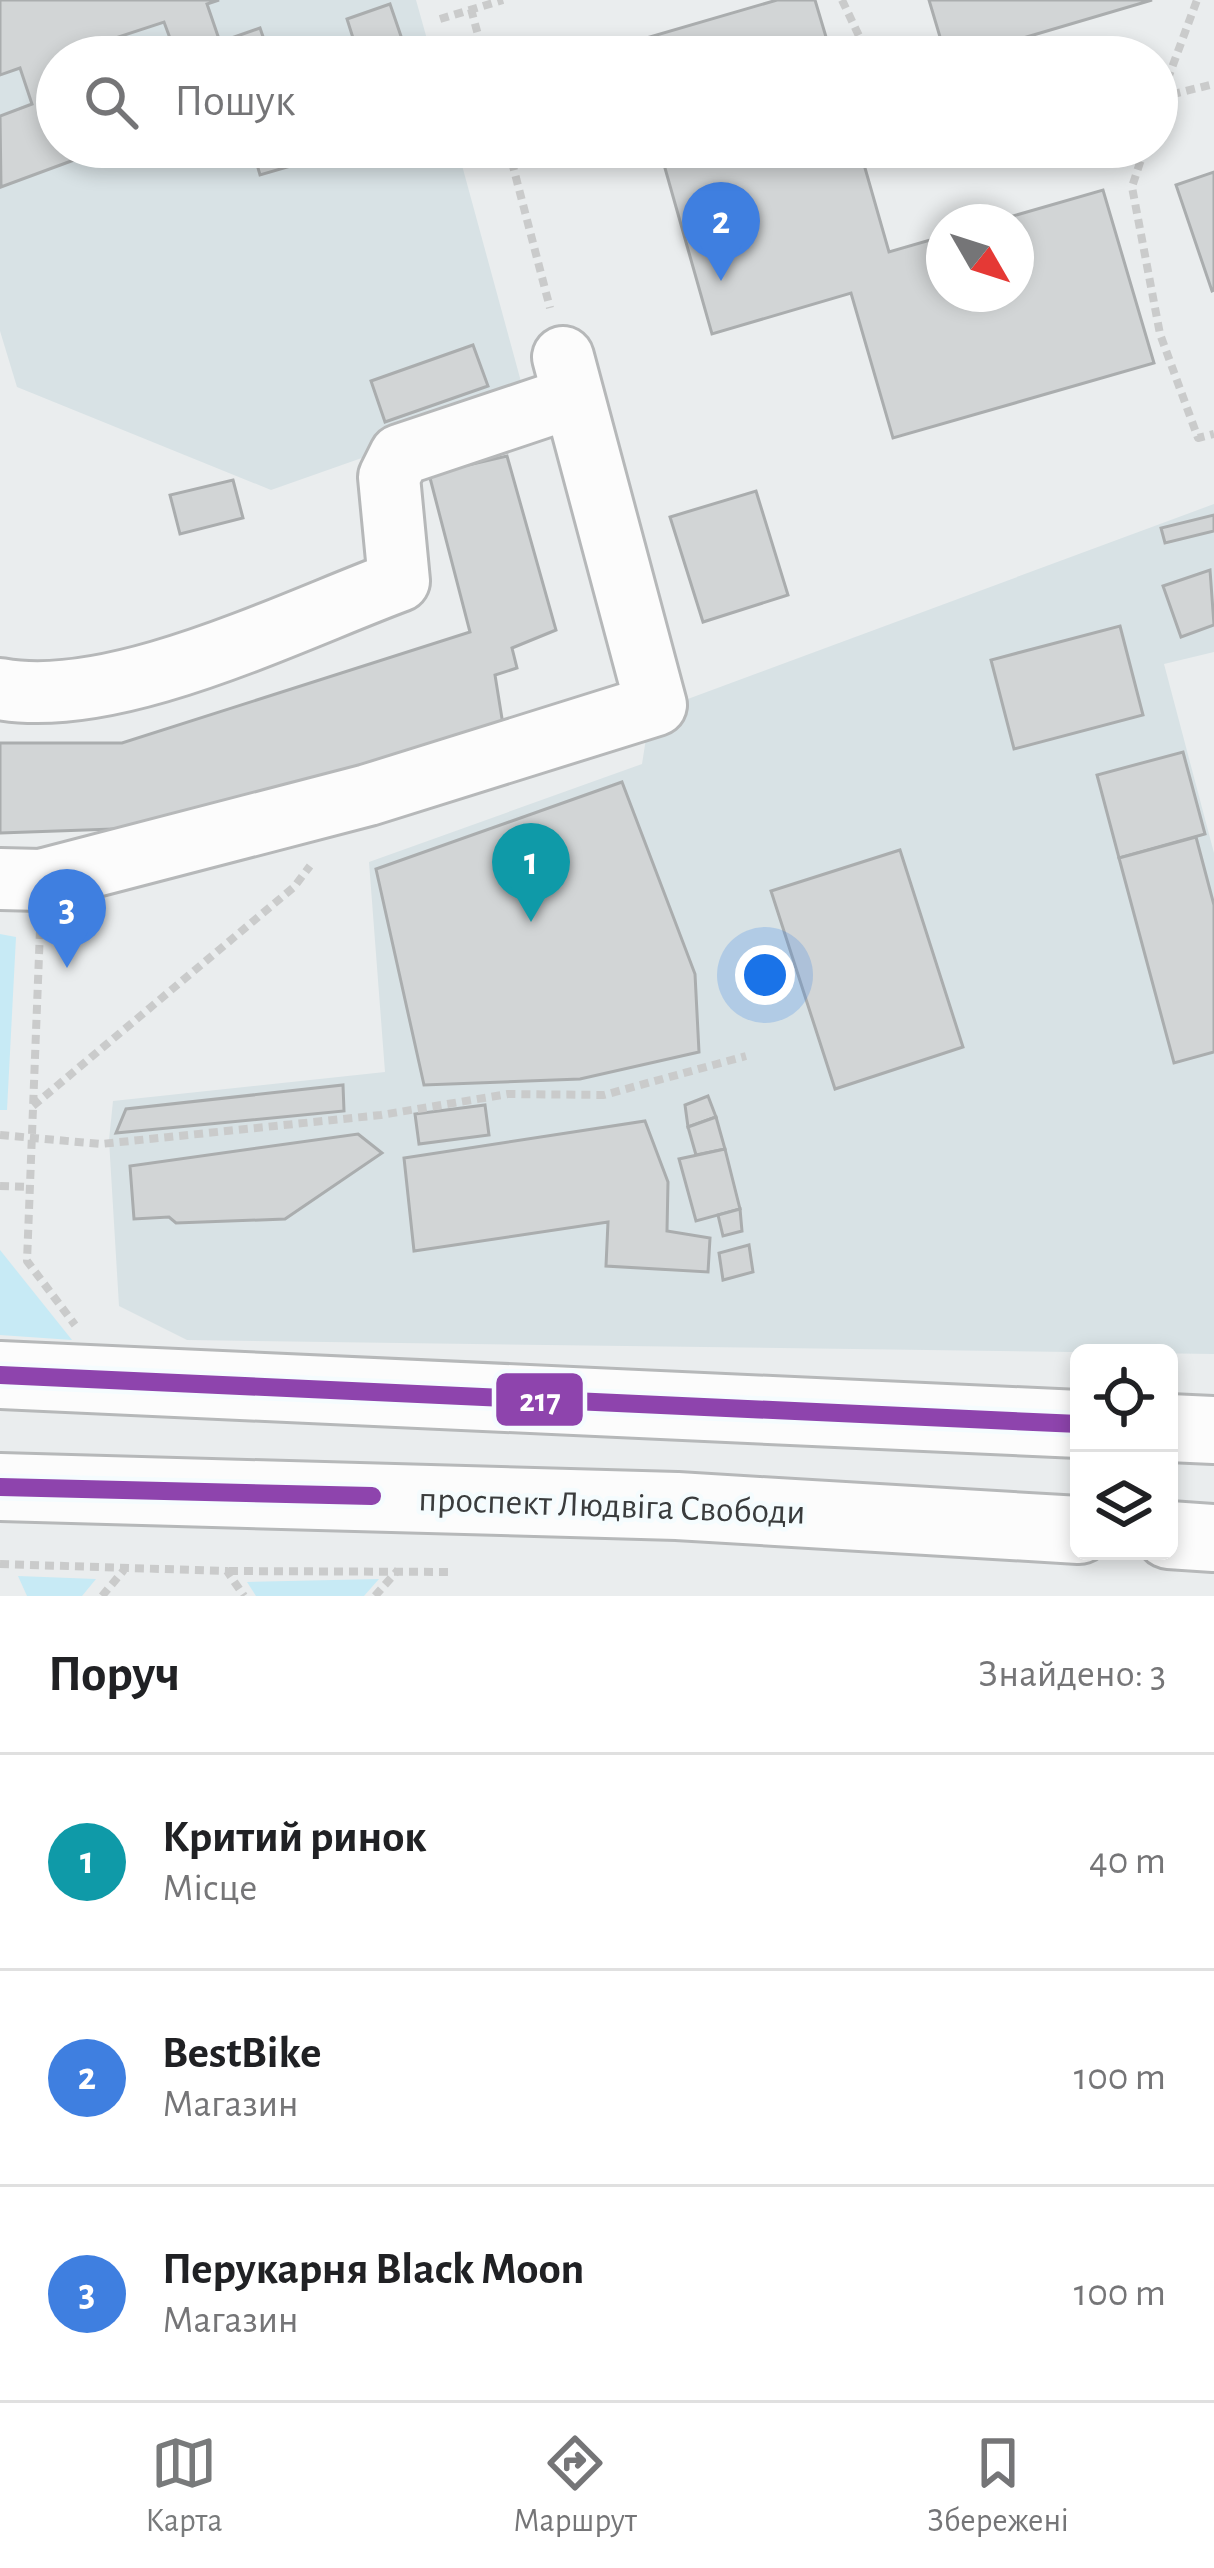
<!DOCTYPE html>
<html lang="uk">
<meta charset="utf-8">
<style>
:root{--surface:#fff;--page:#f2f2f2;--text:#202124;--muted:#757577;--line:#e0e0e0;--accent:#787a7b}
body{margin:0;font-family:"Alegreya Sans",sans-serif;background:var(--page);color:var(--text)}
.controls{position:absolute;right:36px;bottom:36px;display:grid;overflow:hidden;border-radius:18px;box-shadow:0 6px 18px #0003}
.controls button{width:108px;height:108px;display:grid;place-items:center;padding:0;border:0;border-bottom:3px solid var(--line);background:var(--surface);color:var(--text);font:60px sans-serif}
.compass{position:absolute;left:926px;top:204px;width:108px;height:108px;border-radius:50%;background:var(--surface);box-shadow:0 6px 18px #0003;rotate:129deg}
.you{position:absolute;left:765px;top:975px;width:42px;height:42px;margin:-30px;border:9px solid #fff;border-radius:50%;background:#1a73e8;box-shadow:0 0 0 18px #1a73e833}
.badge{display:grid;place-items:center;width:78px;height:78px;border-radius:50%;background:var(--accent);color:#fff;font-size:39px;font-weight:700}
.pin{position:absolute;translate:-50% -99px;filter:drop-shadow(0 3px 6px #0008)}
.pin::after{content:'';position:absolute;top:63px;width:42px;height:36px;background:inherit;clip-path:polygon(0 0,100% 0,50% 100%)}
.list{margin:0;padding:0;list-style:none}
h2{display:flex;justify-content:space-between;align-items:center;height:156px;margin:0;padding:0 48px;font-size:51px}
h2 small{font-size:39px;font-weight:400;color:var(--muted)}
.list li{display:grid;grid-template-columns:78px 1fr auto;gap:36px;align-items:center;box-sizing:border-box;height:216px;padding:0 48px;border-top:3px solid var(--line)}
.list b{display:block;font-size:45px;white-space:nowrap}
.list p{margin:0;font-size:39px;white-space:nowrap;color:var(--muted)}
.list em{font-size:39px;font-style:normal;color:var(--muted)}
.icon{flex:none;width:66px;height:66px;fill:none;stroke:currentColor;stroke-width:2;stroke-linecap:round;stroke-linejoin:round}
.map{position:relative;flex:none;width:1214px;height:1596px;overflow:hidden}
.search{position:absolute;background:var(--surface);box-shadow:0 6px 18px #0003;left:36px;right:36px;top:36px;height:132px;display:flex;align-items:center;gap:30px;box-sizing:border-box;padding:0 42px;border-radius:66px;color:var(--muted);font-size:45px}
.sheet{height:804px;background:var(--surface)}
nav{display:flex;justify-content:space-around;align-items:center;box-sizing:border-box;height:168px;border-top:3px solid var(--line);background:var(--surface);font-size:33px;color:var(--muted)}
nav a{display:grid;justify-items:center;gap:6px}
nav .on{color:var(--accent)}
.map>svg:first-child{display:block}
.built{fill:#d8e2e5}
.green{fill:#c7eaf5}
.building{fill:#d2d5d6;stroke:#aaadae;stroke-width:3}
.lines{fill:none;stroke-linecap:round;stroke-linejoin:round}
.minor-casing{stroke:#b6b8b9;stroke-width:66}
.major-casing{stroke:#b6b8b9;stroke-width:72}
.path{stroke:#cacbcb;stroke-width:8;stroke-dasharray:9 6;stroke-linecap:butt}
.minor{stroke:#fcfcfc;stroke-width:60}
.major{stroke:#fcfcfc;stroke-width:66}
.bus-1-casing{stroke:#f5fcfe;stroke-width:27}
.bus-1{stroke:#8e44ad;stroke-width:18}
.labels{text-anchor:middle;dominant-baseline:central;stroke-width:9;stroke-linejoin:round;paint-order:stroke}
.street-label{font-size:36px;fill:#3a3c3d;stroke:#f5fcfe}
.line-badge{stroke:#f5fcfe;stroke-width:4.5}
.badge-label{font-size:33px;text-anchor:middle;font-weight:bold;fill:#fff}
</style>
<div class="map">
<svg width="1214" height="1596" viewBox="0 0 1214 1596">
<rect width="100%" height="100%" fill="#eaedee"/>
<g class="built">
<path d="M 0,0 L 416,0 L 432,57 L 57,57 L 57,147 L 457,147 L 526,400 L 271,490 L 17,387 L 0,331 Z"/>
<path d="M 1214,504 L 1214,652 L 1164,664 L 1214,853 L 1214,1354 L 187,1340 L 119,1306 L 109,1140 L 113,1101 L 385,1072 L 369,862 L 642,764 L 650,713 Z"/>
</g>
<g class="green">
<path d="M 0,934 L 16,937 L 7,1110 L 0,1110 Z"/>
<path d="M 0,1250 L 72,1340 L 0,1335 Z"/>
<path d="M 18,1576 L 96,1579 L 82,1596 L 27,1596 Z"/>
<path d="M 379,1579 L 364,1596 L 256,1596 L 247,1582 Z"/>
</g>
<g class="building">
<path d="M 0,0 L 219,0 L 207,4 L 220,42 L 260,28 L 270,57 L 177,57 L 164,22 L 57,57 L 57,147 L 101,150 L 1,187 L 0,116 L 32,104 L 20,68 L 0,75 Z"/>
<path d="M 777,0 L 815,0 L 832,57 L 633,57 L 629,43 Z"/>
<path d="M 929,0 L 1152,0 L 959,57 L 946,57 Z"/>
<path d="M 390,4 L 404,45 L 359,57 L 347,19 Z"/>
<path d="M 252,147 L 312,147 L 315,159 L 260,175 Z"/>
<path d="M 659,147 L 859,147 L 889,252 L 944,236 L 944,294 L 1016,294 L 1016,222 L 992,222 L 1103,190 L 1154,363 L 893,438 L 851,293 L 712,334 Z"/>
<path d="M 1214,172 L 1214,290 L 1212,291 L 1176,185 Z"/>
<path d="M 473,345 L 488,386 L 385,422 L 371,381 Z"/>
<path d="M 507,456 L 556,630 L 512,648 L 517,668 L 495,675 L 504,731 L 142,828 L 0,833 L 0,743 L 122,743 L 470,632 L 429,474 Z"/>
<path d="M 233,480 L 243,518 L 180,534 L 170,495 Z"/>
<path d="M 756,491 L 788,595 L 703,622 L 670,517 Z"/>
<path d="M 1214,515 L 1214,531 L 1165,543 L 1161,528 Z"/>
<path d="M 1210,570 L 1214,625 L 1181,637 L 1163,586 Z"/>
<path d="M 1120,626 L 1143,715 L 1014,749 L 991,660 Z"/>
<path d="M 1183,752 L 1205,834 L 1119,858 L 1097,775 Z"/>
<path d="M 622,782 L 695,974 L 699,1052 L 580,1079 L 424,1085 L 376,869 Z"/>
<path d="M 1196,837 L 1214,905 L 1214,1052 L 1174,1063 L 1119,858 Z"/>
<path d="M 900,850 L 963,1047 L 835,1089 L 771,891 Z"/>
<path d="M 343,1085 L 344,1111 L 116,1133 L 126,1109 Z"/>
<path d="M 708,1096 L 716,1117 L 688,1127 L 685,1105 Z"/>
<path d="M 485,1105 L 489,1135 L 419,1144 L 415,1114 Z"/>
<path d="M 716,1117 L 725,1149 L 696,1155 L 688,1127 Z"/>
<path d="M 645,1121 L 668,1182 L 667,1231 L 710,1238 L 708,1272 L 606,1266 L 608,1222 L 414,1251 L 404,1158 Z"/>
<path d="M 358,1134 L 382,1153 L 285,1219 L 176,1223 L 169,1217 L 134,1219 L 130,1166 Z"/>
<path d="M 725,1149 L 740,1209 L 696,1221 L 679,1159 Z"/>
<path d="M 740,1209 L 742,1231 L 723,1236 L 718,1215 Z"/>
<path d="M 749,1245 L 753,1272 L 723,1280 L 719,1253 Z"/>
</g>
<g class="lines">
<g class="minor-casing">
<g id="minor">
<path d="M 0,689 C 115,710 289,622 399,581 L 389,477 L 400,455 L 573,397"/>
<path d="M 0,879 L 41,880 L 368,795 L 656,705 L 563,357"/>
</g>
</g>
<g class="major-casing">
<g id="major">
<path d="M 0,1375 L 1079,1424"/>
<path d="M 1169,1428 L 1214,1430"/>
<path d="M 0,1487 L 677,1506 L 1079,1530"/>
<path d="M 1169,1535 L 1214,1538"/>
</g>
</g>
<g class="path">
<path d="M 842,0 L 869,57"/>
<path d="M 471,9 L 484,57"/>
<path d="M 440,19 L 503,0"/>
<path d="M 1157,98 L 1214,84"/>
<path d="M 1157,108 L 1197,0"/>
<path d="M 508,147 L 550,308"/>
<path d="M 1145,147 L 1132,187 L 1160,334 L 1198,438 L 1214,434"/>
<path d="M 40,930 L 27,1261 L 75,1325"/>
<path d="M 33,1106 L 294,887 L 310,866"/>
<path d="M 0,1135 L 101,1144 L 381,1115 L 508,1094 L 604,1095 L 746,1056"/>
<path d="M 0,1186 L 30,1187"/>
<path d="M 0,1564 L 227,1571 L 244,1596"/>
<path d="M 229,1571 L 454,1572"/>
<path d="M 102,1596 L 124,1570"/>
<path d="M 375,1596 L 398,1570"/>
</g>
<use href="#minor" class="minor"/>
<use href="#major" class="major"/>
<g class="bus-1-casing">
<g id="bus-1">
<path d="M 0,1375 L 1079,1424"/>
<path d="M 0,1487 L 372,1496"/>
</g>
</g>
<use href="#bus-1" class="bus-1"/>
</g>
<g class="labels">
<g class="street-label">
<text transform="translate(612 1506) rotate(2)">проспект Людвіга Свободи</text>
</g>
</g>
<rect class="line-badge" x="494" y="1371" width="91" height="57" rx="12" fill="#8e44ad"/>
<g class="badge-label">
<text x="540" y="1411">217</text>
</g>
</svg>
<div class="controls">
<button><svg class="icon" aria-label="locate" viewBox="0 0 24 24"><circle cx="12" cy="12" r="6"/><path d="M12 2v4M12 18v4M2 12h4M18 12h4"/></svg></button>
<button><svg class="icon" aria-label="layers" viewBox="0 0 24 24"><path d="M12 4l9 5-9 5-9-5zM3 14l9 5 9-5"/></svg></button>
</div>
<svg class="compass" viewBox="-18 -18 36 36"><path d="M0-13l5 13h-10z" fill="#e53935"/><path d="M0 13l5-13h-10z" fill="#757577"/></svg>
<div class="you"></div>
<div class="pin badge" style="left:531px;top:922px;background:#0f9aa8">1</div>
<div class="pin badge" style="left:721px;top:281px;background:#3f7fe0">2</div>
<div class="pin badge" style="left:67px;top:968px;background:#3f7fe0">3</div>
<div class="search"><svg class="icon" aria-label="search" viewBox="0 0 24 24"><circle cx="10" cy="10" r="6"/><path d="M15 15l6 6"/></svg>Пошук</div>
</div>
<section class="sheet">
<h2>Поруч<small>Знайдено: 3</small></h2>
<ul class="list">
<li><span class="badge" style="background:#0f9aa8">1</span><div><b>Критий ринок</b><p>Місце</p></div><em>40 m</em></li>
<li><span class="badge" style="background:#3f7fe0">2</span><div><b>BestBike</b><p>Магазин</p></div><em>100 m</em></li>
<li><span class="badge" style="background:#3f7fe0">3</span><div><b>Перукарня Black Moon</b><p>Магазин</p></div><em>100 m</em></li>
</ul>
</section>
<nav>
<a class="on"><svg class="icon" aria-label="map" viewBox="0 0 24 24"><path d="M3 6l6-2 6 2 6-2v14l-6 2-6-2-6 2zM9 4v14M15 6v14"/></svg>Карта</a>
<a><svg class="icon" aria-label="directions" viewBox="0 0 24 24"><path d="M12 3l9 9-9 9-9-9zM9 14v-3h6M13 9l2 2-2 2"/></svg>Маршрут</a>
<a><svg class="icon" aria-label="saved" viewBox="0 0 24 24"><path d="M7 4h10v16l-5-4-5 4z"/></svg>Збережені</a>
</nav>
